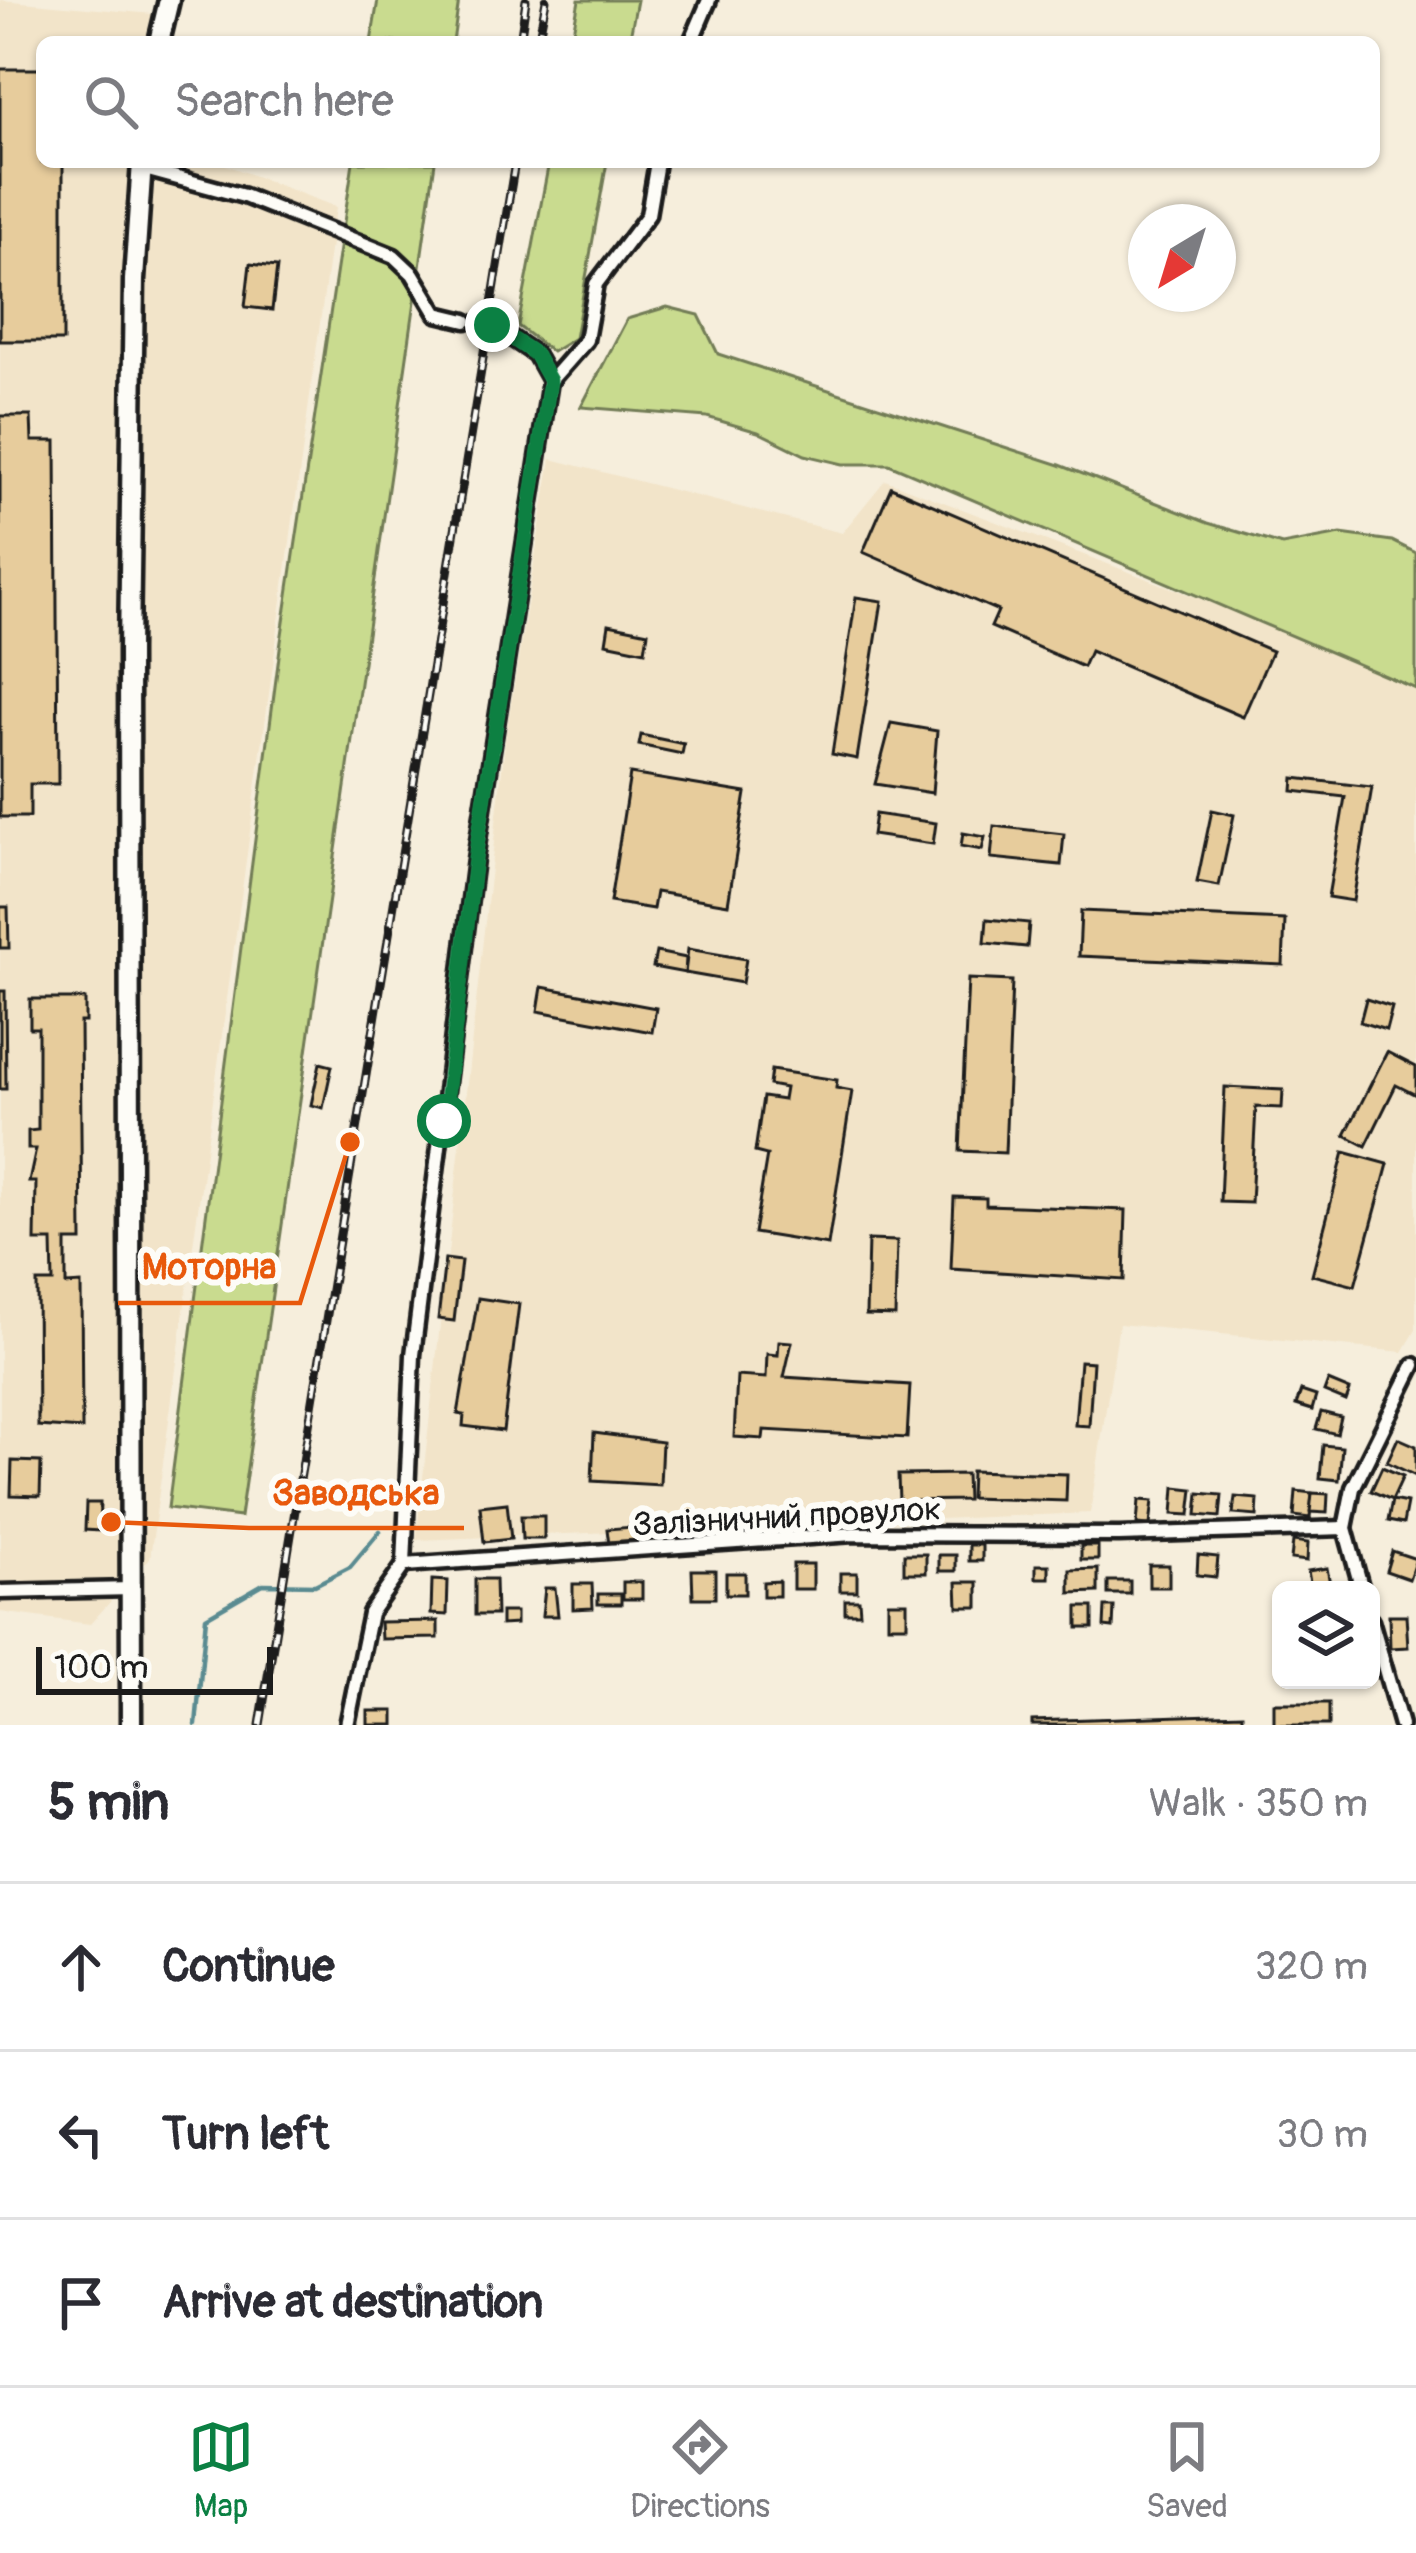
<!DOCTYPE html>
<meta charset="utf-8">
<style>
:root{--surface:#fff;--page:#f2f2f3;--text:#2b2b33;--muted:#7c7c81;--line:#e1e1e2;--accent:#0b8043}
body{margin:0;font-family:Pangolin,sans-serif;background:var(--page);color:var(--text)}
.controls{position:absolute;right:36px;bottom:36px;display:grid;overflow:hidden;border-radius:18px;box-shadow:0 3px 9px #0004}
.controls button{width:108px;height:108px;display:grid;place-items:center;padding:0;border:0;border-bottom:3px solid var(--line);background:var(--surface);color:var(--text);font:60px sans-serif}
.compass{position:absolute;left:1128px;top:204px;width:108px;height:108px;border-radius:50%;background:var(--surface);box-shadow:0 3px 9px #0004;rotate:218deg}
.scale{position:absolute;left:36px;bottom:30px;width:237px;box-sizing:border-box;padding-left:12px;border:6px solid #1c1c1c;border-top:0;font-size:33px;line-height:42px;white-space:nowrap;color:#1c1c1c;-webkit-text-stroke:9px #fdfcf7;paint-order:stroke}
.stop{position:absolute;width:36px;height:36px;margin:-27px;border:9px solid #0b8043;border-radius:50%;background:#fff}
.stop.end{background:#0b8043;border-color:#fff;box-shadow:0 3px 12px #0008}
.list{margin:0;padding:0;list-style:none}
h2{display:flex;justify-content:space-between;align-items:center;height:156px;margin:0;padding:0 48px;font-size:51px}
h2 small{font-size:39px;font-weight:400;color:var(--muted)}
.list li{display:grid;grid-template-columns:78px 1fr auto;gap:36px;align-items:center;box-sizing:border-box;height:168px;padding:0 48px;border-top:3px solid var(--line)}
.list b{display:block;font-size:45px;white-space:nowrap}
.list em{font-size:39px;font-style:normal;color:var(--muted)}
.icon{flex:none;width:66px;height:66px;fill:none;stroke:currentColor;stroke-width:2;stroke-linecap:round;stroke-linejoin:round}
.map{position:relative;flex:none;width:1416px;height:1725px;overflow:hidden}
.search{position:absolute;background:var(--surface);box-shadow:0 3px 9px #0004;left:36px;right:36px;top:36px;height:132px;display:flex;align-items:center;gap:30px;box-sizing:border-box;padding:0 42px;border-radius:18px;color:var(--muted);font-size:45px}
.sheet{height:660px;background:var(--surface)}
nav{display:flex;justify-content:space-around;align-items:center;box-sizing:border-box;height:168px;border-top:3px solid var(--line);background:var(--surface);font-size:33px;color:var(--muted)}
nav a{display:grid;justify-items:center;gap:6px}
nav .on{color:var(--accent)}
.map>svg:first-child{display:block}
.built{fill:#f2e4c9}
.green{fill:#c9db8f;stroke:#727c56;stroke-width:3}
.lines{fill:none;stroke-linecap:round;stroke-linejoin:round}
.stream{stroke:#5a8b91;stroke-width:4.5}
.building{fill:#e7cc9c;stroke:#1c1c1c;stroke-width:3}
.street-casing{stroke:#1c1c1c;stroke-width:21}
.secondary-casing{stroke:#1c1c1c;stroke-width:27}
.street{stroke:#fdfcf7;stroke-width:12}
.secondary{stroke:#fdfcf7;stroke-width:18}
.rail-casing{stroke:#1c1c1c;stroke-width:9}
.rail{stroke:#fdfcf7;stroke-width:4.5;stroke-dasharray:14;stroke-linecap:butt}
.route{stroke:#0b8043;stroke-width:15}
.labels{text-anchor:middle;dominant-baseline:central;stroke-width:12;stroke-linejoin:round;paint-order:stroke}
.street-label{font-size:33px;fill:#1c1c1c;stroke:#fdfcf7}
.leader{fill:none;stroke:#e8590c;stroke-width:4.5}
.callout-dot{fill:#e8590c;stroke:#fdfcf7;stroke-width:4.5}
.callout-label{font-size:36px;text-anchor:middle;font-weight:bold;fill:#e8590c;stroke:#fdfcf7;stroke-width:12;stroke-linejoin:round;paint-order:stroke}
</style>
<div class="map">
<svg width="1416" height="1725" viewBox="0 0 1416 1725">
<rect width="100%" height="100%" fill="#f6eedc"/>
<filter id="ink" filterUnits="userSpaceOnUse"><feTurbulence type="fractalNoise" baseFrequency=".00833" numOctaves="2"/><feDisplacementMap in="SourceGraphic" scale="24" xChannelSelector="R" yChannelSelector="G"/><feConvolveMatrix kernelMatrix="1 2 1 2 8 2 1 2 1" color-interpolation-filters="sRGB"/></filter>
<g filter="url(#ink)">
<g class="built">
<path d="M 0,0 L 153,14 L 155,42 L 42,42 L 42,162 L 218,162 L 336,207 L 150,1558 L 90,1624 L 0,1612 Z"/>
<path d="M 551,459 L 842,533 L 885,480 L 1416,680 L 1416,1330 L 1403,1352 L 1119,1324 L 1090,1513 L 416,1540 L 506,734 Z"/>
</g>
<g class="green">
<path d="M 378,0 L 459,0 L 453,42 L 371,42 Z"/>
<path d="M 579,0 L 637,0 L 629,42 L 571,42 Z"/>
<path d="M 353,162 L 435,162 L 240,1517 L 168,1508 L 280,648 Z"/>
<path d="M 549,162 L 607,162 L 575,338 L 552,352 L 518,326 Z"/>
<path d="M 667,307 L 699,315 L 718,354 L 1060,465 L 1208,523 L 1282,545 L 1341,534 L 1392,541 L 1416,553 L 1416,689 L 889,464 L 843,464 L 805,455 L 758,432 L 707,417 L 581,407 L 627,319 Z"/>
</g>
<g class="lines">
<path class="stream" d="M 196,1725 L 206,1617 L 263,1584 L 315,1585 L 350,1567 L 380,1531"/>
</g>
<g class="building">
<path d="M 0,69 L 42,69 L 42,162 L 63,162 L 63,341 L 0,341 Z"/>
<path d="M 250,264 L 277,267 L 272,310 L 245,307 Z"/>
<path d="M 0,416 L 31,416 L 32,441 L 56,441 L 58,784 L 30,784 L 30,817 L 0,817 Z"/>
<path d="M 891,487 L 1272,651 L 1243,717 L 1090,651 L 1083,667 L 991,627 L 998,611 L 863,552 Z"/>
<path d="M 856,597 L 882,601 L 857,759 L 832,754 Z"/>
<path d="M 609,624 L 648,632 L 645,651 L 606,643 Z"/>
<path d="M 891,723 L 937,731 L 932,793 L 875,784 Z"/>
<path d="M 641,735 L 684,744 L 682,754 L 639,745 Z"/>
<path d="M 630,774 L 746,793 L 728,904 L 656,892 L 653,909 L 610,902 Z"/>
<path d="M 1294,778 L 1372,787 L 1353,901 L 1328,897 L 1345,797 L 1293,791 Z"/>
<path d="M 1212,810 L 1234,815 L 1219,886 L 1197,882 Z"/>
<path d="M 875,814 L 936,823 L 933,844 L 872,835 Z"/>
<path d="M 994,826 L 1064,834 L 1061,865 L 991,858 Z"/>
<path d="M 963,833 L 985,837 L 982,850 L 961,846 Z"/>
<path d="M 0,907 L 8,907 L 9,948 L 0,948 Z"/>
<path d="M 1081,911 L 1285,920 L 1283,965 L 1079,956 Z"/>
<path d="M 987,919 L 1029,923 L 1027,947 L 985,943 Z"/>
<path d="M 688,949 L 746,959 L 742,983 L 685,973 Z"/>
<path d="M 656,952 L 686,958 L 685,973 L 653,967 Z"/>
<path d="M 968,979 L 1012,981 L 1005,1153 L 960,1151 Z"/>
<path d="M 542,987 L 656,1008 L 652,1032 L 538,1011 Z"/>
<path d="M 0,991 L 5,991 L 6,1089 L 0,1089 Z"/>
<path d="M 30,999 L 85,999 L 85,1022 L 80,1022 L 82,1241 L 66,1241 L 66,1285 L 81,1284 L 82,1429 L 38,1426 L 37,1282 L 53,1282 L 52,1241 L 35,1241 L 36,1182 L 29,1182 L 36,1149 L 28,1149 L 28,1131 L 38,1130 L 38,1028 L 30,1028 Z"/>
<path d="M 1366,999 L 1392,1007 L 1386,1030 L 1360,1022 Z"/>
<path d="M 1387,1052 L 1416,1067 L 1416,1095 L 1396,1085 L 1366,1146 L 1345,1135 Z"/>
<path d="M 320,1063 L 332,1066 L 323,1108 L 311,1105 Z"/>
<path d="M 771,1070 L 837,1080 L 836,1088 L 852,1091 L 828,1245 L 754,1233 L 767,1155 L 755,1152 L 763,1097 L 783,1100 L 785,1088 L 769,1085 Z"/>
<path d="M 1225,1087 L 1283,1090 L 1282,1108 L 1256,1107 L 1251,1203 L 1220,1202 Z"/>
<path d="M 1344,1152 L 1388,1164 L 1355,1286 L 1312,1275 Z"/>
<path d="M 954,1197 L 986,1198 L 986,1205 L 1126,1210 L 1124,1280 L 951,1269 Z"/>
<path d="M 868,1240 L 897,1241 L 895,1316 L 866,1315 Z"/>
<path d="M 445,1259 L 461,1261 L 454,1321 L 438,1319 Z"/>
<path d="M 478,1298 L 519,1304 L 503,1431 L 463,1426 L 464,1415 L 458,1414 Z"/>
<path d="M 779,1341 L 792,1342 L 784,1377 L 910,1385 L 907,1438 L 764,1430 L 763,1439 L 734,1437 L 737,1376 L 766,1378 L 767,1354 L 778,1355 Z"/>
<path d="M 1080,1361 L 1093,1362 L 1089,1426 L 1075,1425 Z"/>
<path d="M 1328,1381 L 1350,1390 L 1346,1401 L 1324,1392 Z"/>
<path d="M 1301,1391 L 1316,1396 L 1312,1410 L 1296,1405 Z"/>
<path d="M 1321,1412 L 1341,1417 L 1337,1434 L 1316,1429 Z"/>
<path d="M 594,1433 L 662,1442 L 660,1485 L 592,1481 Z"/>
<path d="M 1398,1438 L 1416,1446 L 1416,1476 L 1387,1462 Z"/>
<path d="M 1323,1445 L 1342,1447 L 1339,1480 L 1320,1478 Z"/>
<path d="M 12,1461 L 41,1462 L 40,1496 L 11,1495 Z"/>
<path d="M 1382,1467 L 1403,1476 L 1392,1500 L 1371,1491 Z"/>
<path d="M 971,1471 L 1067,1474 L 1066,1501 L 970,1498 Z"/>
<path d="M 966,1474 L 967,1500 L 899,1501 L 898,1475 Z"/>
<path d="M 1175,1487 L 1193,1489 L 1190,1515 L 1173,1514 Z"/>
<path d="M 1296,1491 L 1312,1493 L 1310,1518 L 1294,1516 Z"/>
<path d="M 1199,1493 L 1222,1495 L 1220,1517 L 1197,1515 Z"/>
<path d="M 1312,1493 L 1328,1494 L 1327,1513 L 1310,1512 Z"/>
<path d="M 1235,1497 L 1258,1499 L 1257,1516 L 1233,1514 Z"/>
<path d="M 1139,1500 L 1153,1501 L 1150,1525 L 1137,1524 Z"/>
<path d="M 1392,1500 L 1407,1503 L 1403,1524 L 1388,1521 Z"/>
<path d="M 86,1503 L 100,1503 L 99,1531 L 85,1530 Z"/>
<path d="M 507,1503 L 511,1539 L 484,1542 L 480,1506 Z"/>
<path d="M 521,1516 L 544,1516 L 544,1539 L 522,1539 Z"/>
<path d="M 772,1516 L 773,1532 L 609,1545 L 607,1529 Z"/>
<path d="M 1293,1541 L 1308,1543 L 1307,1561 L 1291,1559 Z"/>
<rect x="969" y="1545" width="13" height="16"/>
<rect x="1081" y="1546" width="17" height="14"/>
<path d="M 1392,1551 L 1416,1559 L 1409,1579 L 1386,1571 Z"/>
<rect x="904" y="1554" width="22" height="19"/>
<rect x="939" y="1555" width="17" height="16"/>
<path d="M 1198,1555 L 1218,1557 L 1216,1577 L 1197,1575 Z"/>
<rect x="793" y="1564" width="20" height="25"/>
<rect x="1036" y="1565" width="13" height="13"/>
<rect x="1149" y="1565" width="20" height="22"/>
<path d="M 1327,1568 L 1330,1584 L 1311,1588 L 1308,1571 Z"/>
<path d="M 1098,1569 L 1098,1592 L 1070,1593 L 1070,1570 Z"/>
<path d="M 692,1570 L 715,1570 L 715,1598 L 693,1598 Z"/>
<rect x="726" y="1573" width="19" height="21"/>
<rect x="840" y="1573" width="17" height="18"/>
<path d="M 475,1579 L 495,1579 L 496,1615 L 475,1615 Z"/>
<path d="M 432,1580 L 448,1581 L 447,1615 L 431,1614 Z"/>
<path d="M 779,1581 L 779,1596 L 763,1596 L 763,1582 Z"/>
<rect x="1108" y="1581" width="22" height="13"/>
<rect x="623" y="1582" width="19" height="17"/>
<path d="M 957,1582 L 978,1582 L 978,1607 L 958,1607 Z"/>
<path d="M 573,1584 L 592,1584 L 593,1608 L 573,1609 Z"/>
<path d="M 545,1588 L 555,1588 L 558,1616 L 542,1616 Z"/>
<rect x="598" y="1594" width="23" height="10"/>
<path d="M 845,1600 L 859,1600 L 860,1613 L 845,1613 Z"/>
<rect x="888" y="1602" width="19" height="23"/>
<rect x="1078" y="1607" width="15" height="21"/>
<path d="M 1105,1607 L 1114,1607 L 1113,1628 L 1104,1627 Z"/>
<path d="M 501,1612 L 516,1612 L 516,1624 L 501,1625 Z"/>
<path d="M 1389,1615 L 1406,1615 L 1408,1647 L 1390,1648 Z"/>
<path d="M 438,1621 L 438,1638 L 381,1639 L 380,1622 Z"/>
<rect x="1274" y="1703" width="55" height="22"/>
<rect x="368" y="1711" width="26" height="14"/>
<path d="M 1242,1714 L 1242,1725 L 1032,1725 L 1032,1721 Z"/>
</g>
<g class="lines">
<g class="street-casing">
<g id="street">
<path d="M 691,42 L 709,0"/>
<path d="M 141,168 L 244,196 L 394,256 L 413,274 L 437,314 L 466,321"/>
<path d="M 550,381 L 586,340 L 596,284 L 648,215 L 657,162"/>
<path d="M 404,1565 L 413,1355 L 475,859 L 550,381 L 535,354 L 492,325"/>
<path d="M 1362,1590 L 1345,1528 L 1353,1488 L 1414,1365"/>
<path d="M 0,1592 L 132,1589"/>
<path d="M 1371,1620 L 1401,1725"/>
<path d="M 347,1725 L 370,1613 L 404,1565 L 854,1534 L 1119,1535 L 1345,1528"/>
</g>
</g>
<g class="secondary-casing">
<g id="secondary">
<path d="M 159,42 L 169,0"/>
<path d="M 131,1725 L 129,650 L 134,280 L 142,162"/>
</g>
</g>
<use href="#street" class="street"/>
<use href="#secondary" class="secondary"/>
<g class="rail-casing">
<g id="rail">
<path d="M 520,42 L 526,0"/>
<path d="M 538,42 L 546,0"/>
<path d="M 260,1725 L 515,162"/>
</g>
</g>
<use href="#rail" class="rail"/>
</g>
</g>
<g class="lines" filter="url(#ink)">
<path class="route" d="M 444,1121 L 475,859 L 550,381 L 535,354 L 492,325"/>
</g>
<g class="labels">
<g class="street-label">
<text transform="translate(787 1517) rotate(-3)">Залізничний провулок</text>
</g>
</g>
<path class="leader" d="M350 1142L300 1303H118M111 1522L249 1528H464"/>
<g class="callout-dot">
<circle cx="350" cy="1142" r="12"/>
<circle cx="111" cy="1522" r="12"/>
</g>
<g class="callout-label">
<text x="209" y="1279">Моторна</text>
<text x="356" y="1505">Заводська</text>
</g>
</svg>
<div class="controls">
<button><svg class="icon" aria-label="layers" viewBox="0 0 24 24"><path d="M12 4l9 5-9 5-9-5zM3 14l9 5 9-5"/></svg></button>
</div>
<svg class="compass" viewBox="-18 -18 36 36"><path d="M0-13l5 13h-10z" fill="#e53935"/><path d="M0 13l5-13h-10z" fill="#7c7c81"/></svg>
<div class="scale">100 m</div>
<div class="stop" style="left:444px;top:1121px"></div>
<div class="stop end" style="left:492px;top:325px"></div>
<div class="search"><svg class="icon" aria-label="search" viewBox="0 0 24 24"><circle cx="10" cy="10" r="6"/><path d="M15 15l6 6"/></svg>Search here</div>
</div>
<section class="sheet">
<h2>5 min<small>Walk · 350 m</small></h2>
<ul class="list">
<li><svg class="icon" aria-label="ahead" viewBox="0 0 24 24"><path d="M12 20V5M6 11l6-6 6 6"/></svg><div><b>Continue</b></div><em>320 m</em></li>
<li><svg class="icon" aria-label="left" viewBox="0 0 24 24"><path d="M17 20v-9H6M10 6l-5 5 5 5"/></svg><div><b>Turn left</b></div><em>30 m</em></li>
<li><svg class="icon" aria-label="arrive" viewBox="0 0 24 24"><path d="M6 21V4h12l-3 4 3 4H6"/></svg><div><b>Arrive at destination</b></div></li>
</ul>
</section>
<nav>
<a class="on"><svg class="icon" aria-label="map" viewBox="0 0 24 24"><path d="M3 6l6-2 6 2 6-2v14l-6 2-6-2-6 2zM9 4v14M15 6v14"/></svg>Map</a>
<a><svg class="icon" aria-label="directions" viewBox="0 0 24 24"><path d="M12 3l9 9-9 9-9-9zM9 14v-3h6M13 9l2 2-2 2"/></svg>Directions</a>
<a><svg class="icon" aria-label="saved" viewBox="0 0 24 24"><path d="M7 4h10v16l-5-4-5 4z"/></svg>Saved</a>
</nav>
